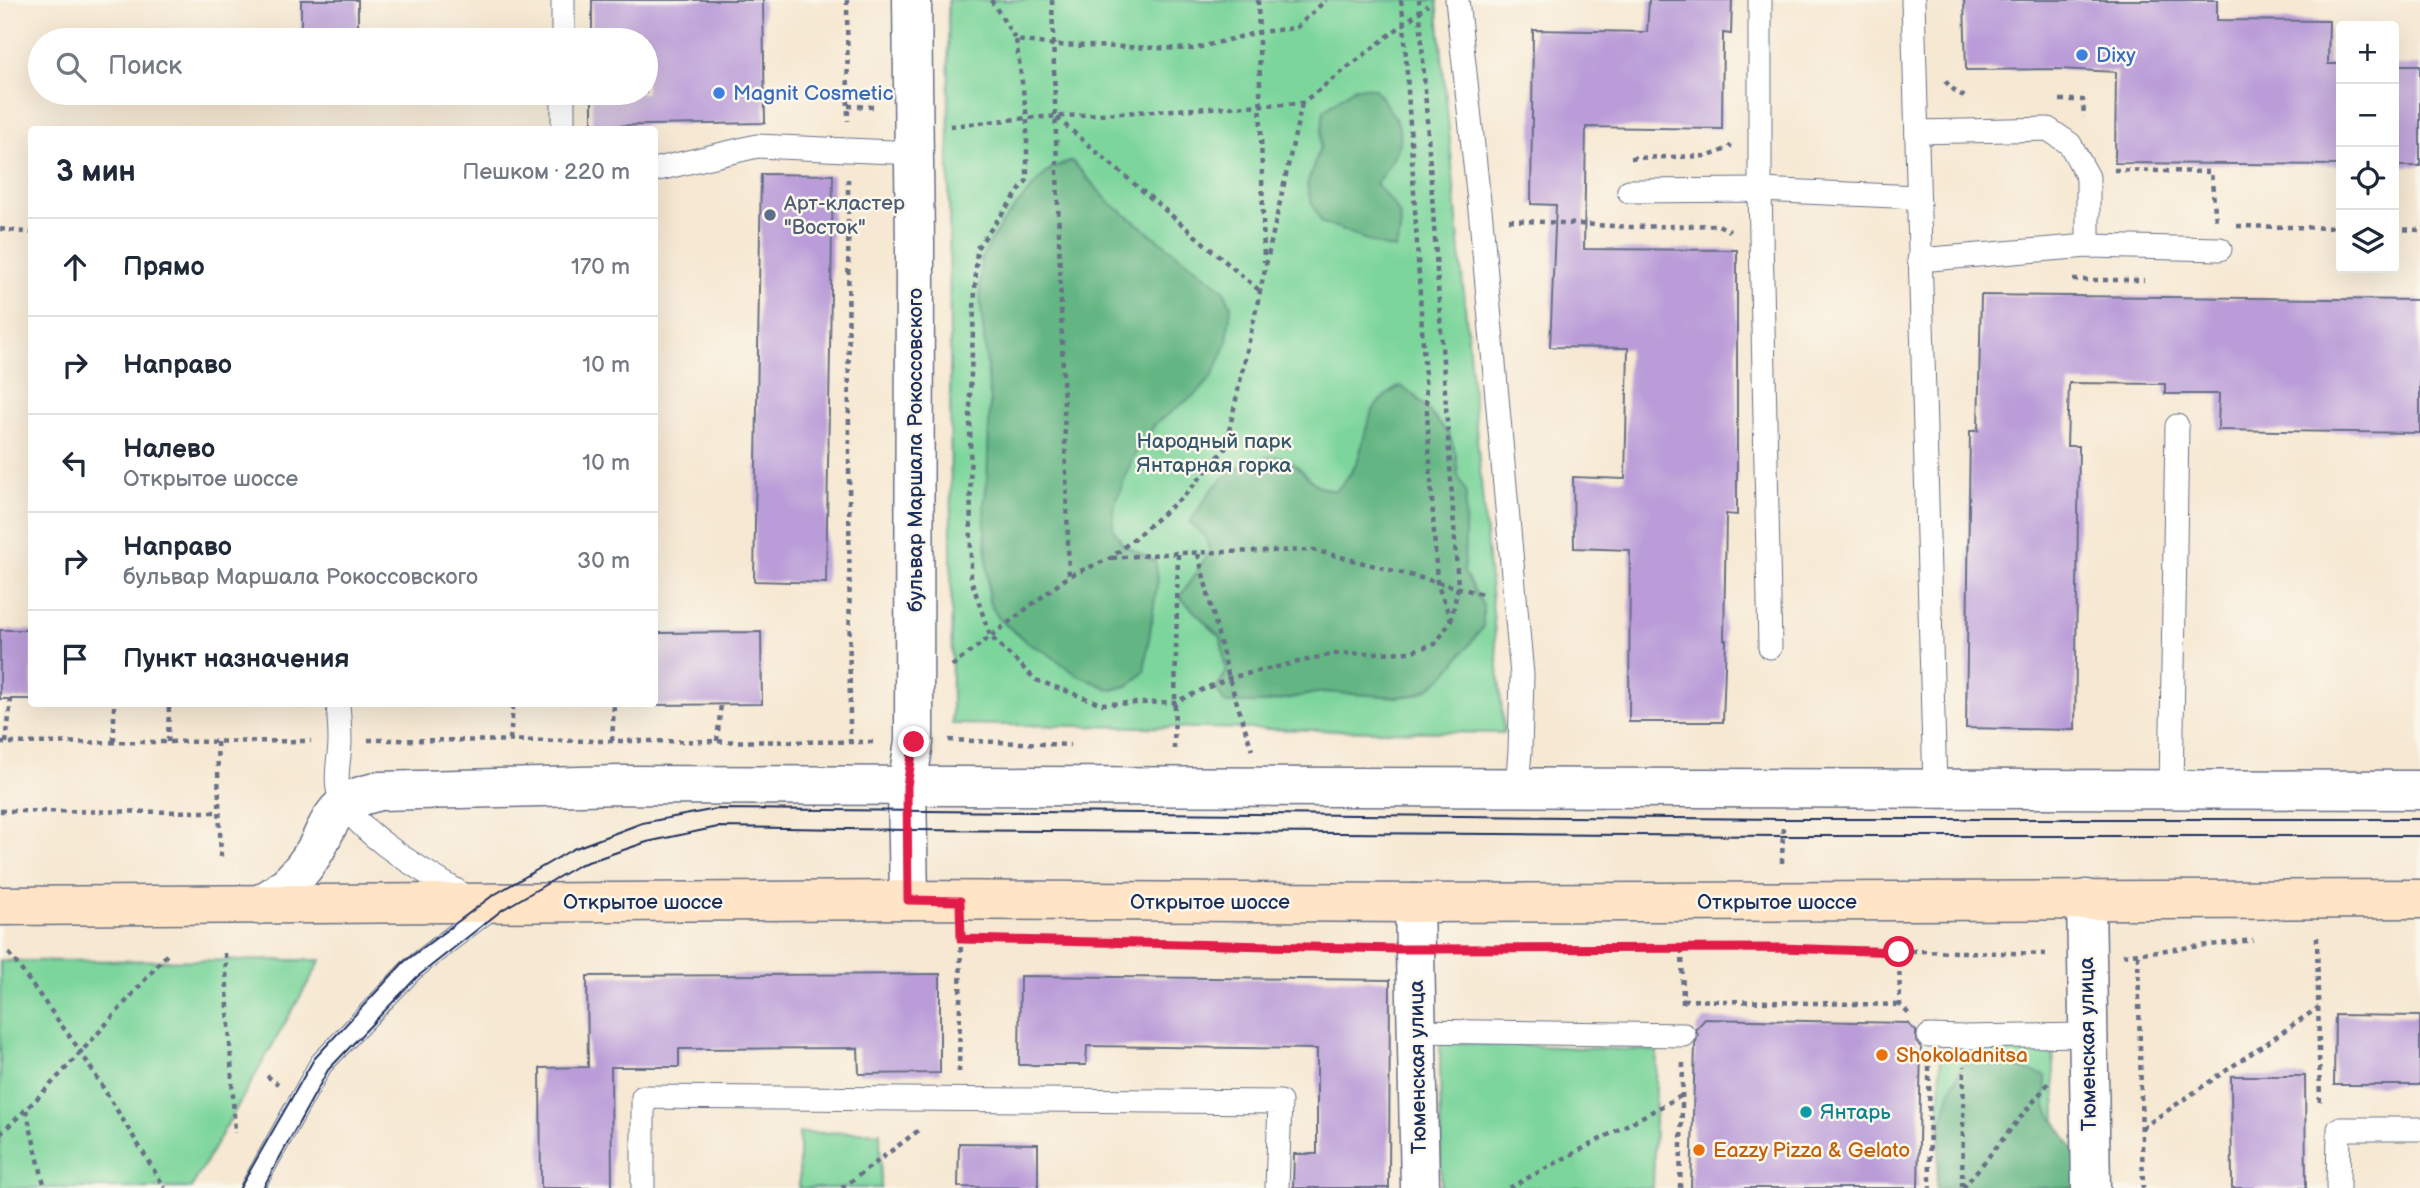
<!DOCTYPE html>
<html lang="ru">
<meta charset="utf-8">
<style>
:root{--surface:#fff;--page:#f2f2f3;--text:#1f2937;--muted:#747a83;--line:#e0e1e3}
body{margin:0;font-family:"Balsamiq Sans",sans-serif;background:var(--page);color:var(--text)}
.controls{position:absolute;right:21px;top:21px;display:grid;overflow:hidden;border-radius:7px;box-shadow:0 7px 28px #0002}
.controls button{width:63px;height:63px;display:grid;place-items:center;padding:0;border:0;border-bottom:2px solid var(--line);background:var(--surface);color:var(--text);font:35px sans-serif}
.stop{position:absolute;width:21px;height:21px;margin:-16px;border:5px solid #e11d48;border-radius:50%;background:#fff}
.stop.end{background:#e11d48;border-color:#fff;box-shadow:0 2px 7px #0008}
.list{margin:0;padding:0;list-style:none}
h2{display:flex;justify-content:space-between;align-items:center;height:91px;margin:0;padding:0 28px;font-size:30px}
h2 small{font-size:23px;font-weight:400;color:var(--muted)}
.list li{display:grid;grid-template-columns:46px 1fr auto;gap:21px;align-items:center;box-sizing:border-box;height:98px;padding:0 28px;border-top:2px solid var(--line)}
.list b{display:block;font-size:26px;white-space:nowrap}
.list p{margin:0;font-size:23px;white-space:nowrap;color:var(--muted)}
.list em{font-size:23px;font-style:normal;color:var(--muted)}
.icon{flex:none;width:38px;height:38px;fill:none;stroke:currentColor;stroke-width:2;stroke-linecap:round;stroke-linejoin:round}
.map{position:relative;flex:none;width:2420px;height:1188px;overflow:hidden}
.search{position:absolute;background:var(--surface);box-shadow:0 7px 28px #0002;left:28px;top:28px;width:630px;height:77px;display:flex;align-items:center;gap:18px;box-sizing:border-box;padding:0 24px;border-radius:38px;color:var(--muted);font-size:26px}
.panel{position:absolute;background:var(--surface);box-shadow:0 7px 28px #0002;left:28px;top:126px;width:630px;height:581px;border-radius:7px}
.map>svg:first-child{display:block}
.green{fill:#7bd59b;stroke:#4b827c;stroke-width:2}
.forest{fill:#64b683;stroke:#407270;stroke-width:2}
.building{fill:#ba9cd8}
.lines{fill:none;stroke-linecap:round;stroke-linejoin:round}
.service-casing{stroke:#687087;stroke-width:25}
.minor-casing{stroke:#687087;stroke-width:41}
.tertiary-casing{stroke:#687087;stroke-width:41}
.secondary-casing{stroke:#687087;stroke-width:41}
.path{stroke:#687087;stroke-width:4.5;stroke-dasharray:5 5;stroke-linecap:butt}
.service{stroke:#fff;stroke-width:23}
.minor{stroke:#fff;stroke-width:38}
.tertiary{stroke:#fff;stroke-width:38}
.secondary{stroke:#ffe4c6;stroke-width:38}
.tram{stroke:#1b2f5e;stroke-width:2}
.route{stroke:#e11d48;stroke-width:9}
.shop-dot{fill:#3f7fe0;stroke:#fbf7ec;stroke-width:2.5}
.service-dot{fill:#5c6f8a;stroke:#fbf7ec;stroke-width:2.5}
.food-dot{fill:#e8710a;stroke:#fbf7ec;stroke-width:2.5}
.culture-dot{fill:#0f9aa8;stroke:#fbf7ec;stroke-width:2.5}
.labels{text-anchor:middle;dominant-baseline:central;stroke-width:5;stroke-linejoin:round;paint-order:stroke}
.shop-label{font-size:21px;fill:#366cbe;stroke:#fbf7ec;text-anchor:start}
.service-label{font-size:21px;fill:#4e5e75;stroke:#fbf7ec;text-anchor:start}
.park-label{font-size:21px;fill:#33586d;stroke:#fbf7ec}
.street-label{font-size:21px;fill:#1b2f5e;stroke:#fbf7ec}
.food-label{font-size:21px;fill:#c56008;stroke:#fbf7ec;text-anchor:start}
.culture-label{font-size:21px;fill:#0d838f;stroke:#fbf7ec;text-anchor:start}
</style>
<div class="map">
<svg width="2420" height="1188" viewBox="0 0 2420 1188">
<rect width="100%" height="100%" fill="#fbf7ec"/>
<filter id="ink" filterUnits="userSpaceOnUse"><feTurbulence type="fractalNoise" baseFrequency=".0143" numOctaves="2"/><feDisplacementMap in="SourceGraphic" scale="14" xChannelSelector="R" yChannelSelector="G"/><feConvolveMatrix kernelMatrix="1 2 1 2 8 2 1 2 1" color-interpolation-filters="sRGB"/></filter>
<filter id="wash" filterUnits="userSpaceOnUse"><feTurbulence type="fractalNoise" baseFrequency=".00686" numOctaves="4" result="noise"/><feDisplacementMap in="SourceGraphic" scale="28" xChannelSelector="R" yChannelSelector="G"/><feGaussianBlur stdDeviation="1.57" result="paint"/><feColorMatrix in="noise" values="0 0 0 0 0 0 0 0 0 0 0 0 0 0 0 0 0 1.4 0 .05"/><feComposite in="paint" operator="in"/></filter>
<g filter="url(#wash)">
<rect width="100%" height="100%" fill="#f6e8d2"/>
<g class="green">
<path d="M 948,0 L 1437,0 L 1504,733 L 952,724 Z"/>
<path d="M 321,960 L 191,1188 L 0,1188 L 0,961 Z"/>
<path d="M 1440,1042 L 1657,1051 L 1653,1188 L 1441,1188 Z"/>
<path d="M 1941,1048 L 2053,1048 L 2059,1188 L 1938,1188 Z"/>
<path d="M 880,1132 L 881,1188 L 799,1188 L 799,1133 Z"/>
</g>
<g class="forest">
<path d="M 1355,87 L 1374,88 C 1409,135 1409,136 1376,184 C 1398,210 1408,214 1395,249 C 1368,245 1349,229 1322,223 L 1312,204 L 1307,185 L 1320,148 L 1324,110 Z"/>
<path d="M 1072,161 L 1109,202 L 1223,289 L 1231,305 L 1227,343 L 1212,377 L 1200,391 L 1156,423 L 1133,457 L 1113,509 L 1113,528 L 1123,545 L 1155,561 L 1158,578 L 1144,672 L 1130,685 L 1112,690 L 1077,675 L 1046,652 L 1029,644 L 999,619 L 989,602 L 984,504 L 987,483 L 990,398 L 980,296 L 981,259 L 1001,224 L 1038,181 L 1052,168 Z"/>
<path d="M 1401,386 L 1416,397 L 1449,434 L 1456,454 L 1458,475 L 1466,492 L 1464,572 L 1483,606 L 1483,627 L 1447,673 L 1433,686 L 1416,695 L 1398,697 L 1322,692 L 1264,703 L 1225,703 L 1216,688 L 1226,673 L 1221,638 L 1180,597 L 1210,551 L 1204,535 L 1190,523 C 1208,493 1221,472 1256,460 C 1268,456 1280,453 1292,462 C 1312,476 1307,486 1336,491 C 1343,482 1355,471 1358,459 C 1370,425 1363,406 1401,386 Z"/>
<path d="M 1972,1054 L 2046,1076 L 2046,1107 L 2078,1156 L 2083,1188 L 1936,1188 C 1940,1141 1940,1092 1972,1054 Z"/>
</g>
<g id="blocks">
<g class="building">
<rect x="301" y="0" width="57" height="40"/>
<path d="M 592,0 L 763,0 L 765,123 L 592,126 L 592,93 L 646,93 L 646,40 L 592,40 Z"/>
<path d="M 1649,0 L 1732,0 L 1731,34 L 1723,33 L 1722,129 L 1586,127 L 1584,249 L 1737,250 L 1737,515 L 1726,514 L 1724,640 L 1726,640 L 1723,722 L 1629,722 L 1630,550 L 1574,548 L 1573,477 L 1625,479 L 1628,348 L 1550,347 L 1556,205 L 1531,204 L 1533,30 L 1647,32 Z"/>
<path d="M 1964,0 L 2217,0 L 2217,20 L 2329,21 L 2328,64 L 2341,64 L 2341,165 L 2115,163 L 2116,72 L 2058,69 L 1966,70 Z"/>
<rect x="2394" y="65" width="26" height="101"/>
<path d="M 761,174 L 833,175 L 826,583 L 754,581 Z"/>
<path d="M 1981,295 L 2420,300 L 2420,433 L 2218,430 L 2219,394 L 2165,394 L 2165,384 L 2069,383 L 2067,446 L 2079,446 L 2075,730 L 1966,728 L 1970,431 L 1978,431 Z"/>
<rect x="0" y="630" width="32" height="69"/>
<path d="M 761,632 L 762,704 L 654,705 L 654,633 Z"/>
<path d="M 940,974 L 940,1073 L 859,1074 L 858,1048 L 679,1049 L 679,1067 L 611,1067 L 612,1188 L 541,1188 L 540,1068 L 588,1067 L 587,976 Z"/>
<path d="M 1020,976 L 1390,980 L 1389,1188 L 1293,1188 L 1294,1154 L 1317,1154 L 1317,1049 L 1087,1046 L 1086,1065 L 1019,1065 Z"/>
<path d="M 2335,1015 L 2420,1016 L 2420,1085 L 2334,1085 Z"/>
<path d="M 1705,1019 L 1907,1023 L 1916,1031 L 1916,1042 L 1921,1047 L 1918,1188 L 1691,1188 L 1695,1044 L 1698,1036 L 1696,1029 Z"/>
<path d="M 2231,1076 L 2305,1076 L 2306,1188 L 2232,1188 Z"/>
<path d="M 959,1143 L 1038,1144 L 1038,1188 L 958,1187 Z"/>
</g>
</g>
</g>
<g filter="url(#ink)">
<use href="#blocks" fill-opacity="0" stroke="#687087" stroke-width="2"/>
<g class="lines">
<g class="service-casing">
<g id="service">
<path d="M 1457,0 L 1481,219 L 1522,675 L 1520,751 L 1517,788"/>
<path d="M 1760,0 L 1760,190 L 1770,647"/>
<path d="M 1913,0 L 1935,788"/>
<path d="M 563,40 L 563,0"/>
<path d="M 563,130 L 563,93"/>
<path d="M 1917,132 L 2048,129 L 2070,144 L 2088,177 L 2088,246"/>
<path d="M 654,170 L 757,146 L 915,153"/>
<path d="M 1629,191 L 1760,190 L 1917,197"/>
<path d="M 1919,260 L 2088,246 L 2220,249"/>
<path d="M 338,704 C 339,716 340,729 340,741 C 340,756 335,774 338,789 C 347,831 436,878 472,900"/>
<path d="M 2171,789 L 2177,426"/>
<path d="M 1417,1031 L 1684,1035"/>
<path d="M 1929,1036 L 1964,1037 L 2087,1035"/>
<path d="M 252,1188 L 321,1064 L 411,970 L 497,903"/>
<path d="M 643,1188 L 643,1097 L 1280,1102 L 1277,1188"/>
<path d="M 2338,1188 L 2339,1129 L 2420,1129"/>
</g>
</g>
<g class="minor-casing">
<g id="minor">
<path d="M 2086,899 L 2091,1188"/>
<path d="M 1414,903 L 1420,1188"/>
<path d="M 258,905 C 284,892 301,874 316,849 C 324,834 330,815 345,804 C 356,796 368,794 380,791 L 621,785 L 2420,790"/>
</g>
</g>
<g class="tertiary-casing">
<path id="tertiary" d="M 909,900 L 907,786 L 914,742 L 915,244 L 912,0"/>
</g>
<g class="secondary-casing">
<path id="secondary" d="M 0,906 L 909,900 L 1414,903 L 2420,899"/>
</g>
<g class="path">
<path d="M 847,0 L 848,121"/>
<path d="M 991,0 L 1016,40 L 1054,45 L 1193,49 L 1259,32 L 1296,28 L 1326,0"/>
<path d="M 1052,0 L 1069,576"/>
<path d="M 1258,0 L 1264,262"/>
<path d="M 1401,0 L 1404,23 L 1437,583 L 1451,620"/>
<path d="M 1016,40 L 1027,118 L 1027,180 L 977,248 L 970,394 L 971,579 L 990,636 L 1036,680 L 1102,704 L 1175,702 L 1229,678 L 1333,654 L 1409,652 L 1435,644 L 1451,621 L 1458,587 L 1419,0"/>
<path d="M 1945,81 L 1954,90 L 1968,99"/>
<path d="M 2060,100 L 2083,100 L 2084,117"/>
<path d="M 848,106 L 876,107"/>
<path d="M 1057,118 L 1260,291"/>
<path d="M 950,126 L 1027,118 L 1302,103 L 1428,5"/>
<path d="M 1631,158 L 1709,156 L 1729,148 L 1731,145"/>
<path d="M 2114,170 L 2211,172 L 2216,221"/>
<path d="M 848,179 L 850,742"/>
<path d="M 1509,220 L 1631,227 L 1718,225 L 1730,231"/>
<path d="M 2237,226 L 2341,228"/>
<path d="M 0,229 L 32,233"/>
<path d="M 2394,229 L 2420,230"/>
<path d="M 2073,280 L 2144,280"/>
<path d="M 1198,554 L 1229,678 L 1252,750"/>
<path d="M 1112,558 L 1178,553 L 1314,550 L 1486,595"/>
<path d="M 952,666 L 1069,576 L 1111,558 L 1185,495 L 1225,449 L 1302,103"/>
<path d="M 368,740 L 878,742"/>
<path d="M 510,740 L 513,706"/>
<path d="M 949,740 L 1070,745"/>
<path d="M 114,741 L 114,704"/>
<path d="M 612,741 L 614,705"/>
<path d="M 717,741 L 721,704"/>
<path d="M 168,742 L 169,704"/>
<path d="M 217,742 L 221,860"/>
<path d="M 0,743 L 311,741"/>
<path d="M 6,743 L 11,699"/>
<path d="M 1174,749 L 1178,553"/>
<path d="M 0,811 L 220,812"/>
<path d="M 1782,863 L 1783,827"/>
<path d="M 2317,937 L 2320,1107"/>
<path d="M 1104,942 L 1379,949"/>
<path d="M 1451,949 L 1781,948 L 2051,954"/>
<path d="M 1682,949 L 1683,1005"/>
<path d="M 1899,952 L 1900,1005 L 1911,1016"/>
<path d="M 9,953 L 81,1052 L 165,1188"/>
<path d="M 225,953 L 235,1133"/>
<path d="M 2123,955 L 2253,940"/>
<path d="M 2138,955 L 2143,1188"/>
<path d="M 1683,1000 L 1900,1005"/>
<path d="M 1929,1066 L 1930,1188"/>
<path d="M 959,1072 L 961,937"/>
<path d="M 267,1076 L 278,1084"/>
<path d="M 26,1110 L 45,1188"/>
<path d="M 2142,1128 L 2319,1007"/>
<path d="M 0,1134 C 61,1078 115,1014 170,951"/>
<path d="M 1962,1187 L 1964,1066"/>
<path d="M 842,1188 L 919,1130"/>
<path d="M 1509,1188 L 1681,1096"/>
<path d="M 1680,1188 L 1683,1063"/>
<path d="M 1963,1188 L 2051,1080"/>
</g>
<use href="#service" class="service"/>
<use href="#minor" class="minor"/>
<use href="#tertiary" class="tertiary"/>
<use href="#secondary" class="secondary"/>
<g class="tram">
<path d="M 240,1188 L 314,1059 L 404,962 L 492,896 L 573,849 L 642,823 L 716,809 L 1783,819 L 2420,819"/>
<path d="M 263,1188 L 328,1070 L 417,977 L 502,910 L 579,865 L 647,842 L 718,827 L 908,830 L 1782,836 L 2420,836"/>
</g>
</g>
</g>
<g class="lines" filter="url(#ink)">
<path class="route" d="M 914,742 L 907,786 L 908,900 L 960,901 L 961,939 L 1397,949 L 1781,948 L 1899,952"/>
</g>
<g class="shop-dot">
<circle cx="2082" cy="55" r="7"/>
<circle cx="719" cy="93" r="7"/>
</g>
<circle class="service-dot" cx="770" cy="215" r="7"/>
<g class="food-dot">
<circle cx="1882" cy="1055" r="7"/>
<circle cx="1699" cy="1150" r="7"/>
</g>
<circle class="culture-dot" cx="1806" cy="1112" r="7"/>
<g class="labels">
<g class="shop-label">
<text x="2096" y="55">Dixy</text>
<text x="733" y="93">Magnit Cosmetic</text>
</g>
<g class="service-label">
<text x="784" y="203">Арт-кластер<tspan x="784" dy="24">"Восток"</tspan></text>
</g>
<g class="park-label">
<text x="1214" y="441">Народный парк<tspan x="1214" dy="24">Янтарная горка</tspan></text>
</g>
<g class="street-label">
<text transform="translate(915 450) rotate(-90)">бульвар Маршала Рокоссовского</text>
<text x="643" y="902">Открытое шоссе</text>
<text x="1210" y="902">Открытое шоссе</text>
<text x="1777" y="902">Открытое шоссе</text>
<text transform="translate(2088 1044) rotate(-91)">Тюменская улица</text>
<text transform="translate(1418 1067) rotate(-91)">Тюменская улица</text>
</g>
<g class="food-label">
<text x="1896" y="1055">Shokoladnitsa</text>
<text x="1713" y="1150">Eazzy Pizza &amp; Gelato</text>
</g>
<g class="culture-label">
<text x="1820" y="1112">Янтарь</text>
</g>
</g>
</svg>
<div class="controls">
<button>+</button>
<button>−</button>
<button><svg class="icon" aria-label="locate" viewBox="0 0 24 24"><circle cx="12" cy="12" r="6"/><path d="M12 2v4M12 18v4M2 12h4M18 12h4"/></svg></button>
<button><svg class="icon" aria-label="layers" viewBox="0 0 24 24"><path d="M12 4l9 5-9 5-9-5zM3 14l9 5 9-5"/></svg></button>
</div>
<div class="stop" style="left:1899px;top:952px"></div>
<div class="stop end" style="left:914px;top:742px"></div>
<div class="search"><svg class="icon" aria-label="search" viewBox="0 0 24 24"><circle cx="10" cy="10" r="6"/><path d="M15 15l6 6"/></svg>Поиск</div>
<section class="panel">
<h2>3 мин<small>Пешком · 220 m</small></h2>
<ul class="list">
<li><svg class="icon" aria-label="ahead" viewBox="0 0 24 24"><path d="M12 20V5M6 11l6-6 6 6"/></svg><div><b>Прямо</b></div><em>170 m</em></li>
<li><svg class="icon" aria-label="right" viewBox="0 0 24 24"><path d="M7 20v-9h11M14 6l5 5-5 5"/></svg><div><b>Направо</b></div><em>10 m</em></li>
<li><svg class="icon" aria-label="left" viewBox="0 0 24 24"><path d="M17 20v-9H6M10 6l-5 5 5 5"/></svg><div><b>Налево</b><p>Открытое шоссе</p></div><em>10 m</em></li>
<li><svg class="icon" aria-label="right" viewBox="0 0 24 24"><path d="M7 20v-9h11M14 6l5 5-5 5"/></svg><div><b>Направо</b><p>бульвар Маршала Рокоссовского</p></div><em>30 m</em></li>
<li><svg class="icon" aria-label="arrive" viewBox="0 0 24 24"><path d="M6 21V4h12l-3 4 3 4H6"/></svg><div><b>Пункт назначения</b></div></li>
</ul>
</section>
</div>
